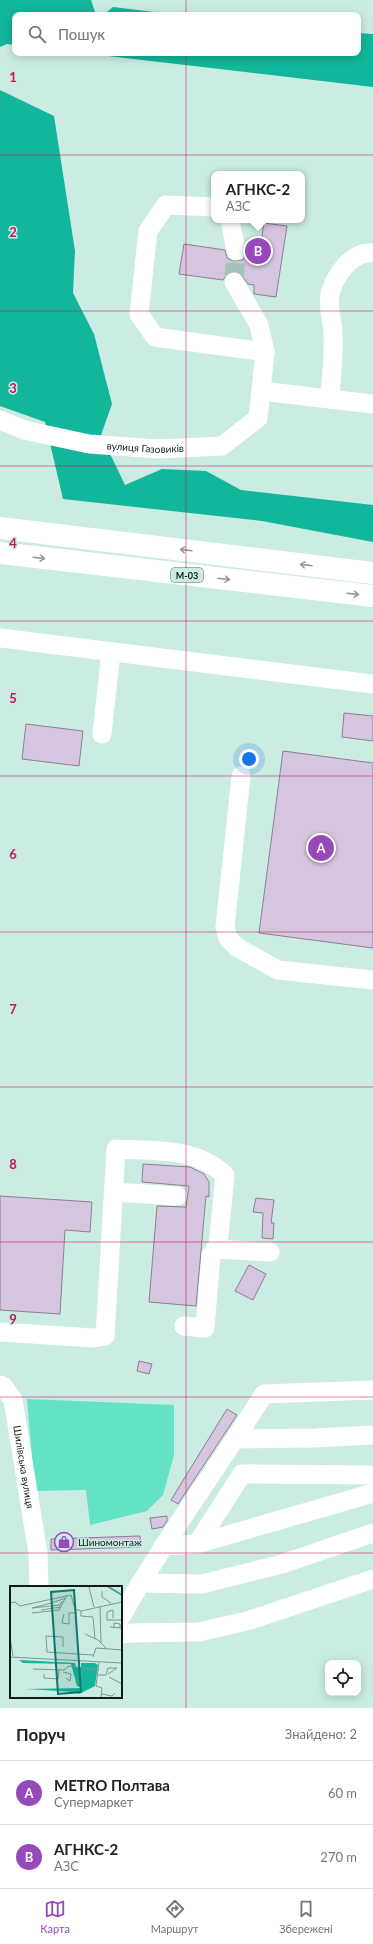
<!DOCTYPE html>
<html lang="uk">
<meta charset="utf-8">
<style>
:root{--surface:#fff;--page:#f2f2f2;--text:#222;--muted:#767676;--line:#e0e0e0;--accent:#9649bb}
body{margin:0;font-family:Lato,sans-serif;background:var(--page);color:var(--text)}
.controls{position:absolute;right:12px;bottom:12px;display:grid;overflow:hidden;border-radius:8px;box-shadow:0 2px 10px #0003}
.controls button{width:36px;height:36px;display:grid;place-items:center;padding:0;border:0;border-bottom:1px solid var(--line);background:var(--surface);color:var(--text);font:20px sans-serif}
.you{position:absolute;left:249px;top:759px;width:14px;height:14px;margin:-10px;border:3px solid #fff;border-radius:50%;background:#1a73e8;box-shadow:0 0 0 6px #1a73e833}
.badge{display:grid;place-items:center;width:26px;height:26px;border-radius:50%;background:var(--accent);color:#fff;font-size:13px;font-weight:700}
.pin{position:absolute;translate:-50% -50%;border:2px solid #fff;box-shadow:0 1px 4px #0006}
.popup{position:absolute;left:211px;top:171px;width:94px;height:52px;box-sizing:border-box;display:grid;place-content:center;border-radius:8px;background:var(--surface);filter:drop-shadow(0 1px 3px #0005);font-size:13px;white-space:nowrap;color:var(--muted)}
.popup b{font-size:15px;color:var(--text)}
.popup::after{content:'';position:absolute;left:50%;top:100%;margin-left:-8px;border:8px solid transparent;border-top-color:var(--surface)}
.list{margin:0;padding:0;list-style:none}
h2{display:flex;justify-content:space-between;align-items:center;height:52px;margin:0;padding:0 16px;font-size:17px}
h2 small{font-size:13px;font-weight:400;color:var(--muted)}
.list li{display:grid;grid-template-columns:26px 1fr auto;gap:12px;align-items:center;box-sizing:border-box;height:64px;padding:0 16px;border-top:1px solid var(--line)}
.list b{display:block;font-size:15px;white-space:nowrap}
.list p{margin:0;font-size:13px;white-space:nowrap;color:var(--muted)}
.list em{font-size:13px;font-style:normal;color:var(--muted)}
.icon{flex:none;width:22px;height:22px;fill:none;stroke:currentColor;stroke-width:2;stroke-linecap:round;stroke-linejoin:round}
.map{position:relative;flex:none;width:373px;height:1708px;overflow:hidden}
.search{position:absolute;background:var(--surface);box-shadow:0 2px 10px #0003;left:12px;right:12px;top:12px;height:44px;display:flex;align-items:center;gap:10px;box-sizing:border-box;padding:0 14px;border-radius:8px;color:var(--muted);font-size:15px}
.sheet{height:180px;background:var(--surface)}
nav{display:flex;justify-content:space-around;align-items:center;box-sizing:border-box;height:56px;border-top:1px solid var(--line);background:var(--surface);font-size:11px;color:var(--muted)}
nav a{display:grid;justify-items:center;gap:2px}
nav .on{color:var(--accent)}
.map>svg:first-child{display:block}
.green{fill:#64e2c6}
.forest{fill:#12b69a}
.building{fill:#d5c5de;stroke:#8d7e95}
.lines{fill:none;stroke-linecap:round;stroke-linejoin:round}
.minor-tunnel{stroke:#a5c2ba;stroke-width:19;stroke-dasharray:19 10;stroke-linecap:butt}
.minor{stroke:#fff;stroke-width:19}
.highway{stroke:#fff;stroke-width:22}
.oneway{stroke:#939897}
.grid{fill:none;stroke:#c2185b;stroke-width:1;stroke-opacity:0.55}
.labels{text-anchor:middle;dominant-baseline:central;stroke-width:3;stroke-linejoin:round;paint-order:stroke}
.shield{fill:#caece2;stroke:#475a55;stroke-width:1}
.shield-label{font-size:9px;font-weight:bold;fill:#0f1b18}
.street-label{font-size:10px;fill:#0f1b18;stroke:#caece2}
.poi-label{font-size:10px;fill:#0f1b18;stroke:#caece2;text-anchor:start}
.inset-river{fill:none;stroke:#3aa48d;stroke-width:2}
.inset-road{fill:none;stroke:#7f9891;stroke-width:1}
.view{fill:#0f766e;fill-opacity:0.15;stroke:#0f766e;stroke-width:2}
.inset-edge{fill:none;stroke:#0f1b18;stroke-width:2}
.grid-label{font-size:13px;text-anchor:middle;font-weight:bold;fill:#c2185b;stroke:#caece2;stroke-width:3;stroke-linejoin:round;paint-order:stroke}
</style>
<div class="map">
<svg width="373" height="1708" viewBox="0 0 373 1708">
<rect width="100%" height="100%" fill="#caece2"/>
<path class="green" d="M 27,1399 L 174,1405 L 174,1455 L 163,1495 L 147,1511 L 90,1525 L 86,1490 L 35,1491 Z"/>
<g class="forest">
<path d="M 0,0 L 91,0 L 96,15 L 15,15 L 15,45 L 7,44 L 0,47 Z"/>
<path d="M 113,7 L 179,15 L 103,15 Z"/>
<path d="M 358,33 L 373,34 L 373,87 L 82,53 L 358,53 Z"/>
<path d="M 0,90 L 54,116 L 75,251 L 73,293 L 94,334 L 112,404 L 101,435 L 125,485 L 162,469 L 206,471 L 241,490 L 373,505 L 373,542 L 262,521 L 63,499 L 45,422 L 0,406 Z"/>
</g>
<g class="building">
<path d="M 264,223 L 287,226 L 276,297 L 254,294 L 254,285 L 248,284 L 240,273 L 234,271 L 228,273 L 223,280 L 179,274 L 184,244 L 225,250 L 227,258 L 233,261 L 243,260 L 247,253 L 259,255 Z"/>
<path d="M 344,713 L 373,716 L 373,741 L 342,737 Z"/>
<path d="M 26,724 L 83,731 L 79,766 L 22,759 Z"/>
<path d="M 283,751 L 373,763 L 373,948 L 259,933 Z"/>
<path d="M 143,1164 L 190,1167 L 204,1174 L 209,1182 L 209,1197 L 206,1196 L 196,1306 L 149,1302 L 157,1206 L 186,1207 L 189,1186 L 142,1182 Z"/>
<path d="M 0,1196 L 92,1202 L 90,1232 L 65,1230 L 60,1314 L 0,1310 Z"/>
<path d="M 256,1198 L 274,1200 L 271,1223 L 274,1223 L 273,1239 L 262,1238 L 263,1213 L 253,1212 Z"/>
<path d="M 249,1265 L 266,1274 L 253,1300 L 235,1291 Z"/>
<path d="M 139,1361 L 152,1364 L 149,1374 L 137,1371 Z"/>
<path d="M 227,1409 L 237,1415 L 178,1504 L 171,1500 Z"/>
<path d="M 167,1516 L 167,1521 L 163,1527 L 152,1529 L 150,1518 Z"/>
<path d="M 140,1536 L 141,1547 L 51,1550 L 51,1539 Z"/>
</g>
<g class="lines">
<path class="minor-tunnel" d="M 234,282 L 236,251"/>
<g class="minor">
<path d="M 214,207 L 166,205 L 148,231 L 139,314 L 155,337 L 265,352"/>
<path d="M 230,220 L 236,251"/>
<path d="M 261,391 L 373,404"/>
<path d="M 330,399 C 331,378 334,356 333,334 C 333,322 327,306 330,294 C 334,277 352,250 373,253"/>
<path id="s1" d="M 0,420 L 24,430 L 89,444 L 158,449 L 222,446 L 258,418 L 265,352 L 259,325 L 234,282"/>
<path d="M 0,638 L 373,684"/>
<path d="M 102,734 L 111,652"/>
<path d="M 241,776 L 225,927 L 228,938 L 238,948 L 278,970 L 373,980"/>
<path d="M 114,1192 L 177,1196"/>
<path d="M 215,1249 L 270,1252"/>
<path d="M 0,1332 L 94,1338 L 105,1336 L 116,1149 C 155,1151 195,1147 225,1175 L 218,1246 L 211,1255 L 205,1328 L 184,1326"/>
<path id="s2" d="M 0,1385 L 4,1387 L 13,1400 L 38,1553 L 39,1587"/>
<path d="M 236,1439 L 315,1438 L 373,1435"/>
<path d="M 197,1544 L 242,1474 L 373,1475"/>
<path d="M 163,1546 L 197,1544 L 373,1493"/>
<path d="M 140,1583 L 202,1584 L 282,1564 L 373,1533"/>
<path d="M 121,1617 C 164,1540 217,1469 264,1394 L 373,1390"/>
<path d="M 121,1634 L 132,1633 L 199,1632 L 247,1621 L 373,1579"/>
</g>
<g class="highway">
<path d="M 0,528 L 373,573"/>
<path d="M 0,553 L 373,596"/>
</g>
</g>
<defs><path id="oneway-shaft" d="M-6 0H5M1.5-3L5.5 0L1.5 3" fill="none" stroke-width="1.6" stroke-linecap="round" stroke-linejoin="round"/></defs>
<g class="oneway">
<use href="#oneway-shaft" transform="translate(186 550) rotate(-173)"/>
<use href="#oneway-shaft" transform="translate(39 558) rotate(7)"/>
<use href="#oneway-shaft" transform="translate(306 565) rotate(-173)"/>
<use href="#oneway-shaft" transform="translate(224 579) rotate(7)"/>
<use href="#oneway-shaft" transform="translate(353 594) rotate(7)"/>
</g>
<path class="grid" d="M 186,0 L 186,15M 186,53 L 186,1708M 0,155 L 373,155M 0,311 L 373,311M 0,466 L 373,466M 0,621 L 373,621M 0,776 L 373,776M 0,932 L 373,932M 0,1087 L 373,1087M 0,1242 L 373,1242M 0,1397 L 373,1397M 0,1553 L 373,1553"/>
<defs>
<g id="shop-ring" transform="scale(1)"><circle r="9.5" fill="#caece2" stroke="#9649bb" stroke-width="1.5"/><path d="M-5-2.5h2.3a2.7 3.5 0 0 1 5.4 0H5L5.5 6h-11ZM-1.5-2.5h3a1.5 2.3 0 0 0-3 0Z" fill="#9649bb"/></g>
</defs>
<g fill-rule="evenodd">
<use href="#shop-ring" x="64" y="1542"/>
</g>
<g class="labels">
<rect class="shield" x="171" y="568" width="32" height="14" rx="3"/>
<g class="shield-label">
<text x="187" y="575">М-03</text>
</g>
<g class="street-label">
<text stroke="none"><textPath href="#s1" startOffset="149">вулиця Газовиків</textPath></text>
<text stroke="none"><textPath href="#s2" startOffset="88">Шилівська вулиця</textPath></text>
</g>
<g class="poi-label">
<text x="78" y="1542">Шиномонтаж</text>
</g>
</g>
<g transform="translate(10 1586)">
<rect width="112" height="112" fill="#caece2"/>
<path d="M 9,74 L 65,77 L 66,81 L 71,82 L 71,77 L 85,77 L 88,79 L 85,100 L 69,108 L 65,106 L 16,103 L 73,102 L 67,100 L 61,78 L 13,77 Z" fill="#12b69a"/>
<path class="inset-river" d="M 97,0 L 112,9"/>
<path class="inset-road" d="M 79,1 L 84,21M 92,5 L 92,11 L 101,17M 0,17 L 5,16 L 10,20 L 61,9 L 65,23 L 71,25 L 71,30 L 83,31 L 85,53M 41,17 L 56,12M 42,20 L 41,17 L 22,22 L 50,19 L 52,15M 90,20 L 91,57M 31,24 L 51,21M 71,25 L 112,16M 97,26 L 97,34 L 112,34M 97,26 L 103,24 L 103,32M 22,27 L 49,24 L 57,9M 54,28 L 52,37 L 59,38 L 59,27 L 67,27M 100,41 L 112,42M 104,42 L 104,37 L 110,38 L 110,42M 75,48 L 88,54 L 97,63M 0,51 L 3,70M 53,61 L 53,51 L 36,50 L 37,66 L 83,69M 0,71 L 112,77M 83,71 L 86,62 L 112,64M 89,76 L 86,100 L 92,102 L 91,112M 23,83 L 54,84M 54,84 L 59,80 L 89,84M 53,86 L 61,88 L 60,95 L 56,92M 34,88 L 34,92 L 48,93 L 49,84M 88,89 L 96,89 L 98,82 L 107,82 L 98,88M 99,91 L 112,98M 92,108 L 102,110 L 105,107"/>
<path class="view" d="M 64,4 L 71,106 L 48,108 L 41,6 Z"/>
<rect width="112" height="112" class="inset-edge"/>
</g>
<g class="grid-label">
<text x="13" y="82">1</text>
<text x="13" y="237">2</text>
<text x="13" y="393">3</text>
<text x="13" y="548">4</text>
<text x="13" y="703">5</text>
<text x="13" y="859">6</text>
<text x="13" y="1014">7</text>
<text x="13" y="1169">8</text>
<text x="13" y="1324">9</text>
</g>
</svg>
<div class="controls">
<button><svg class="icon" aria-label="locate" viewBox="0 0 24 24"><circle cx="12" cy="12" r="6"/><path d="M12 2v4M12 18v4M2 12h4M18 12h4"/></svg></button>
</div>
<div class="you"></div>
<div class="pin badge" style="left:321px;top:848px">A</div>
<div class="pin badge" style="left:258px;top:251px">B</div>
<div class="popup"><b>АГНКС-2</b>АЗС</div>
<div class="search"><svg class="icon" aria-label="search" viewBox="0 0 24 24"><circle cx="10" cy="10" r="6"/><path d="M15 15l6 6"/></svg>Пошук</div>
</div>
<section class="sheet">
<h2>Поруч<small>Знайдено: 2</small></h2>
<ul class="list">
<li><span class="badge">A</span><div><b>METRO Полтава</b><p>Супермаркет</p></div><em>60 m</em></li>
<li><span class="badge">B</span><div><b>АГНКС-2</b><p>АЗС</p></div><em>270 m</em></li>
</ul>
</section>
<nav>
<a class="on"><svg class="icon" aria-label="map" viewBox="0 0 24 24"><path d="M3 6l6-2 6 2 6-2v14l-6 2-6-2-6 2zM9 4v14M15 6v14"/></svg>Карта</a>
<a><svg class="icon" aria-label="directions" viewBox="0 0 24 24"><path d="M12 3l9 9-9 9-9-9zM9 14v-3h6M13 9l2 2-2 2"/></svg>Маршрут</a>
<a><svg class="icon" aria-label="saved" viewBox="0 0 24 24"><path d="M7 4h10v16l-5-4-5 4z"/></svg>Збережені</a>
</nav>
